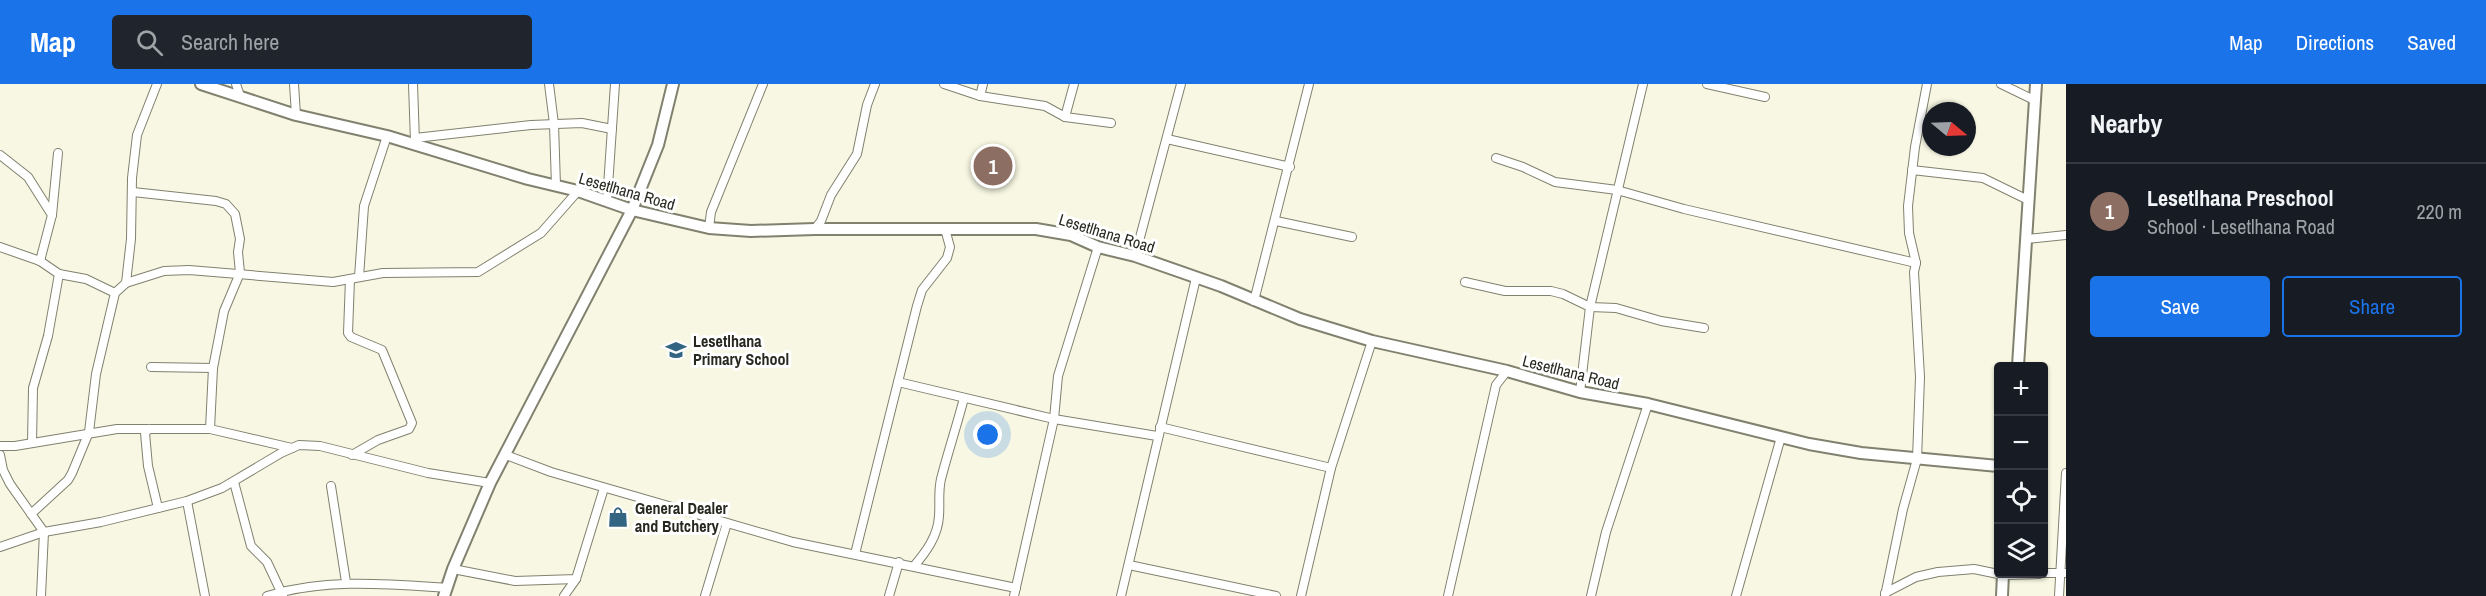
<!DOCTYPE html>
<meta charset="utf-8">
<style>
:root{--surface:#171b24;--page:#20242c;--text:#f1f3f6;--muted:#9ea1a6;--line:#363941;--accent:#1a73e8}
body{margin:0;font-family:"Archivo Narrow",sans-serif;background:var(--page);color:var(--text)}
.controls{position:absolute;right:18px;bottom:18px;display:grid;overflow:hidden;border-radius:6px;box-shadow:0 2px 4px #0004}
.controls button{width:54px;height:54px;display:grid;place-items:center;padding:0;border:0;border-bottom:2px solid var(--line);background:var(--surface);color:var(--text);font:30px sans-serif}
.compass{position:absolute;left:1922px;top:18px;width:54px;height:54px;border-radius:50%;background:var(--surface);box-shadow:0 2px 4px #0004;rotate:109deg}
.you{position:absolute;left:988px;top:351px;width:21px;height:21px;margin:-15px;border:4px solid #fff;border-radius:50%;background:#1a73e8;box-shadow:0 0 0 9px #1a73e833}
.badge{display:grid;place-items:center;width:39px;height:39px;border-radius:50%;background:var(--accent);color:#fff;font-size:20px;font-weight:700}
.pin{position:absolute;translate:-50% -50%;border:3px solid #fff;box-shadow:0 2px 6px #0006}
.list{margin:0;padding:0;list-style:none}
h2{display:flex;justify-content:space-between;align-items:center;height:78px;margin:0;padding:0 24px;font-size:26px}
h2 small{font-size:20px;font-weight:400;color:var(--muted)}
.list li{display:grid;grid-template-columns:39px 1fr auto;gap:18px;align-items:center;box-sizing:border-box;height:96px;padding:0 24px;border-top:2px solid var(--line)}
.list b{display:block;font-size:22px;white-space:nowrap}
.list p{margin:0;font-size:20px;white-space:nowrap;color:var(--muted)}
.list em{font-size:20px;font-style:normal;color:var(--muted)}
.actions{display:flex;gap:12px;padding:18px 24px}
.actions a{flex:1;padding:14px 0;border:2px solid var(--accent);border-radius:6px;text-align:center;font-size:21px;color:var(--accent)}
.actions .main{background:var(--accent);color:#fff}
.icon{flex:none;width:33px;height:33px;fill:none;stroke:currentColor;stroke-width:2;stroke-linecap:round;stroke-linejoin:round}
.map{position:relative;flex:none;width:2066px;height:512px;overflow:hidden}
header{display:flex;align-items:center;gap:36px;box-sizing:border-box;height:84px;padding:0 30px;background:var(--accent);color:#fff}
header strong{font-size:28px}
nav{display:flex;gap:33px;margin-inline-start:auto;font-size:21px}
.search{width:420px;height:54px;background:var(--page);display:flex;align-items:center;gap:15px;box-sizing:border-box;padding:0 21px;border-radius:6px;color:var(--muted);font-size:22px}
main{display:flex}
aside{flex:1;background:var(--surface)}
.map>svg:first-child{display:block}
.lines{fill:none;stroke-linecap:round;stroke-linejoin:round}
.street-casing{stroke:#81816f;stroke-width:10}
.secondary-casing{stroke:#81816f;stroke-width:14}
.street{stroke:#fff;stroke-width:8}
.secondary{stroke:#fff;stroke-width:10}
.labels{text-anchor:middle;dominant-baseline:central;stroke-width:6;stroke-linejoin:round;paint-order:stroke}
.street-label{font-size:16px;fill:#282820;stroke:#fff}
.poi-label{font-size:16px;font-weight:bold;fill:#282820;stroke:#fff;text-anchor:start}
</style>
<header>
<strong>Map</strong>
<div class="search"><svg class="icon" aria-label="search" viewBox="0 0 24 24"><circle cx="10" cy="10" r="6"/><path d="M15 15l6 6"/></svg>Search here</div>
<nav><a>Map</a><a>Directions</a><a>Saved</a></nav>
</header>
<main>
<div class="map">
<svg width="2066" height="512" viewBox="0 0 2066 512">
<rect width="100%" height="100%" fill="#f7f7e3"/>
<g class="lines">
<g class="street-casing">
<g id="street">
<path d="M 236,0 L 240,12"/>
<path d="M 294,0 L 296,31"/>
<path d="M 413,0 L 415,58"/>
<path d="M 549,0 L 554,40 L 556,102"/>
<path d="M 944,0 L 980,12 L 1045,22 L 1065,33 L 1111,39"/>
<path d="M 1707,0 L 1765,13"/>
<path d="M 2001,0 L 2034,16"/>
<path d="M 980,12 L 983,0"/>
<path d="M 1065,33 L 1074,0"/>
<path d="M 415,54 L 531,41 L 582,39 L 612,45"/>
<path d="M 1167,55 L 1290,83"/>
<path d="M 0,71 L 28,93 L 52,131 L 40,177"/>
<path d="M 1496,74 L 1523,83 L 1555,98 L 1617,106 L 1684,125 L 1916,179"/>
<path d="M 1912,86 L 1983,94 L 2028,116"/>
<path d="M 133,108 L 216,117 L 226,120 L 235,130 L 240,155 L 238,168 L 240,189 L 224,227 L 213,284 L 151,283"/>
<path d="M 607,117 L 615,0"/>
<path d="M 52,131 L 58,69"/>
<path d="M 1276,137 L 1352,153"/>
<path d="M 709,144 L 711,128 L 763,0"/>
<path d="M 815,145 L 821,137 L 831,111 L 857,70 L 867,21 L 875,0"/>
<path d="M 2026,155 L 2066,151"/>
<path d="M 0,163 L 40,177 L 59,190 L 86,195 L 115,209"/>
<path d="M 1135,172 L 1181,0"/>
<path d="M 359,193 L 364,122 L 387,52"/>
<path d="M 350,195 L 348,249 L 351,253 L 382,266 L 412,339 L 409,345 L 378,356 L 352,371"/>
<path d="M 1465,198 L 1505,207 L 1551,207 L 1563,210 L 1590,223 L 1616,224 L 1661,237 L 1704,244"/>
<path d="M 126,199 L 164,187 L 189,186 L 333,198 L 383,189 L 478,188 L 541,149 L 578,107"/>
<path d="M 1254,217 L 1309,0"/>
<path d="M 898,298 L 1054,335 L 1157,352"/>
<path d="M 1580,308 L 1590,223 L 1643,0"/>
<path d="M 1160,343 L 1331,384"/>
<path d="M 149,345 L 145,349 L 148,382 L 158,424"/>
<path d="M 210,345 L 213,284"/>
<path d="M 32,359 L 33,304 L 48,252 L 59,190"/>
<path d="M 0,362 L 15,362 L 117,345 L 210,345 L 292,364"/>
<path d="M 0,371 L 3,386 L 10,400 L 44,448 L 41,512"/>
<path d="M 506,371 L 551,388 L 793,458 L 1016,504"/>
<path d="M 234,398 L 251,462 L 267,478 L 283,512"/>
<path d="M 331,402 L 346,498"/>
<path d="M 187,417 L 205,512"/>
<path d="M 31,430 L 68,396 L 72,389 L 89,348 L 96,290 L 115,209 L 126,199 L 131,155 L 132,94 L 137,51 L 157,0"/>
<path d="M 0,463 L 44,448 L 101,438 L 187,417 L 222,404 L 281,369 L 299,361 L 320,362 L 428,389 L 490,399"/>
<path d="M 855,470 L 917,222 L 922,206 L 947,174 L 950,163 L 945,145"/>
<path d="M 1129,481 L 1276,512"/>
<path d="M 914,482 C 926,468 938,452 939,432 C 940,420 938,408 941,395 C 948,368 957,341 964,314"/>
<path d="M 453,485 L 515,497 L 576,495 L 604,404"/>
<path d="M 2044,489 L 2065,489"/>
<path d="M 1885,509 L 1916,493 L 1938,488 L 1974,485 L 2003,491 L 2039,490"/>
<path d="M 267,512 C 326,494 387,500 447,504"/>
<path d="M 564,512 L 576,495"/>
<path d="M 705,512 L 727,439"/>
<path d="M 889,512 L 899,478"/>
<path d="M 1014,512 L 1054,335 L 1058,292 L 1098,163"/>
<path d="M 1121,512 L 1196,194"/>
<path d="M 1301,512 L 1331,384 L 1372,257"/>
<path d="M 1448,512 L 1496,301 L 1507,287"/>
<path d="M 1591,512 L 1606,448 L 1648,320"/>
<path d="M 1736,512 L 1781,353"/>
<path d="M 1885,512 L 1903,425 L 1917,375 L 1920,293 L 1914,188 L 1916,179 L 1909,149 L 1908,122 L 1915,63 L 1927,0"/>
<path d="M 2059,512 L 2066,389"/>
</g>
</g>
<g class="secondary-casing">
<g id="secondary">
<path d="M 201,0 L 296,31 L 387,52 L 528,95 L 578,107 L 632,126 L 709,144 L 751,147 L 815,145 L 1036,145 L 1071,151 L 1098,163 L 1135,172 L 1221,202 L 1300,235 L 1372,257 L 1507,287 L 1580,308 L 1648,320 L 1809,360 L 1861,369 L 1998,382"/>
<path d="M 2018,282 L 2036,0"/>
<path d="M 444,512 L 453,485 L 490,399 L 632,126 L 658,61 L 673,0"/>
<path d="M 2002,512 L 2003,490"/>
</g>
</g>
<use href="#street" class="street"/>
<use href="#secondary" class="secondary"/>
</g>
<defs>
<g id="school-bare" transform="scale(1.62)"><path d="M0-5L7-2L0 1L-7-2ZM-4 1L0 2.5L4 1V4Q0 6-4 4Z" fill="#336482" stroke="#fff" stroke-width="2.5" paint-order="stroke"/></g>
<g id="shop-bare" transform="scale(1.62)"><path d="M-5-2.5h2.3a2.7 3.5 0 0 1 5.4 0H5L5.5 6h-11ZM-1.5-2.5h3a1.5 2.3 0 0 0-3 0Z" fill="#336482" stroke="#fff" stroke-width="2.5" paint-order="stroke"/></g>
</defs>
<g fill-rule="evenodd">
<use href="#school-bare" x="676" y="266"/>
<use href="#shop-bare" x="618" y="433"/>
</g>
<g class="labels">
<g class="street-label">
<text transform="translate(627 107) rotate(16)">Lesetlhana Road</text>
<text transform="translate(1107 149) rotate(17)">Lesetlhana Road</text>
<text transform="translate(1571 288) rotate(14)">Lesetlhana Road</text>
</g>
<g class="poi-label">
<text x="693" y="257">Lesetlhana<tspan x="693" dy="18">Primary School</tspan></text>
<text x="635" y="424">General Dealer<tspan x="635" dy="18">and Butchery</tspan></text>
</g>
</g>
</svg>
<div class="controls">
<button>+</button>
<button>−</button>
<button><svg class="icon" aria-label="locate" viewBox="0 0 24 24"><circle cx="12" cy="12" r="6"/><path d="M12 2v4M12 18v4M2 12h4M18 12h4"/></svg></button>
<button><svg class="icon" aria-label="layers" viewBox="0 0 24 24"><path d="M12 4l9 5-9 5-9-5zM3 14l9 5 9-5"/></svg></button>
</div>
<svg class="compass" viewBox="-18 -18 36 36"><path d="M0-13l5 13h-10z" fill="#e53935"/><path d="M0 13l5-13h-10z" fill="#9ea1a6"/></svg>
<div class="you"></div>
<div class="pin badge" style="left:993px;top:82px;background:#8d6e63">1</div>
</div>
<aside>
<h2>Nearby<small></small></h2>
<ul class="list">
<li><span class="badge" style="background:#8d6e63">1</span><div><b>Lesetlhana Preschool</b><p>School · Lesetlhana Road</p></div><em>220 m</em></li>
</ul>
<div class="actions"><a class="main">Save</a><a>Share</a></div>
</aside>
</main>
